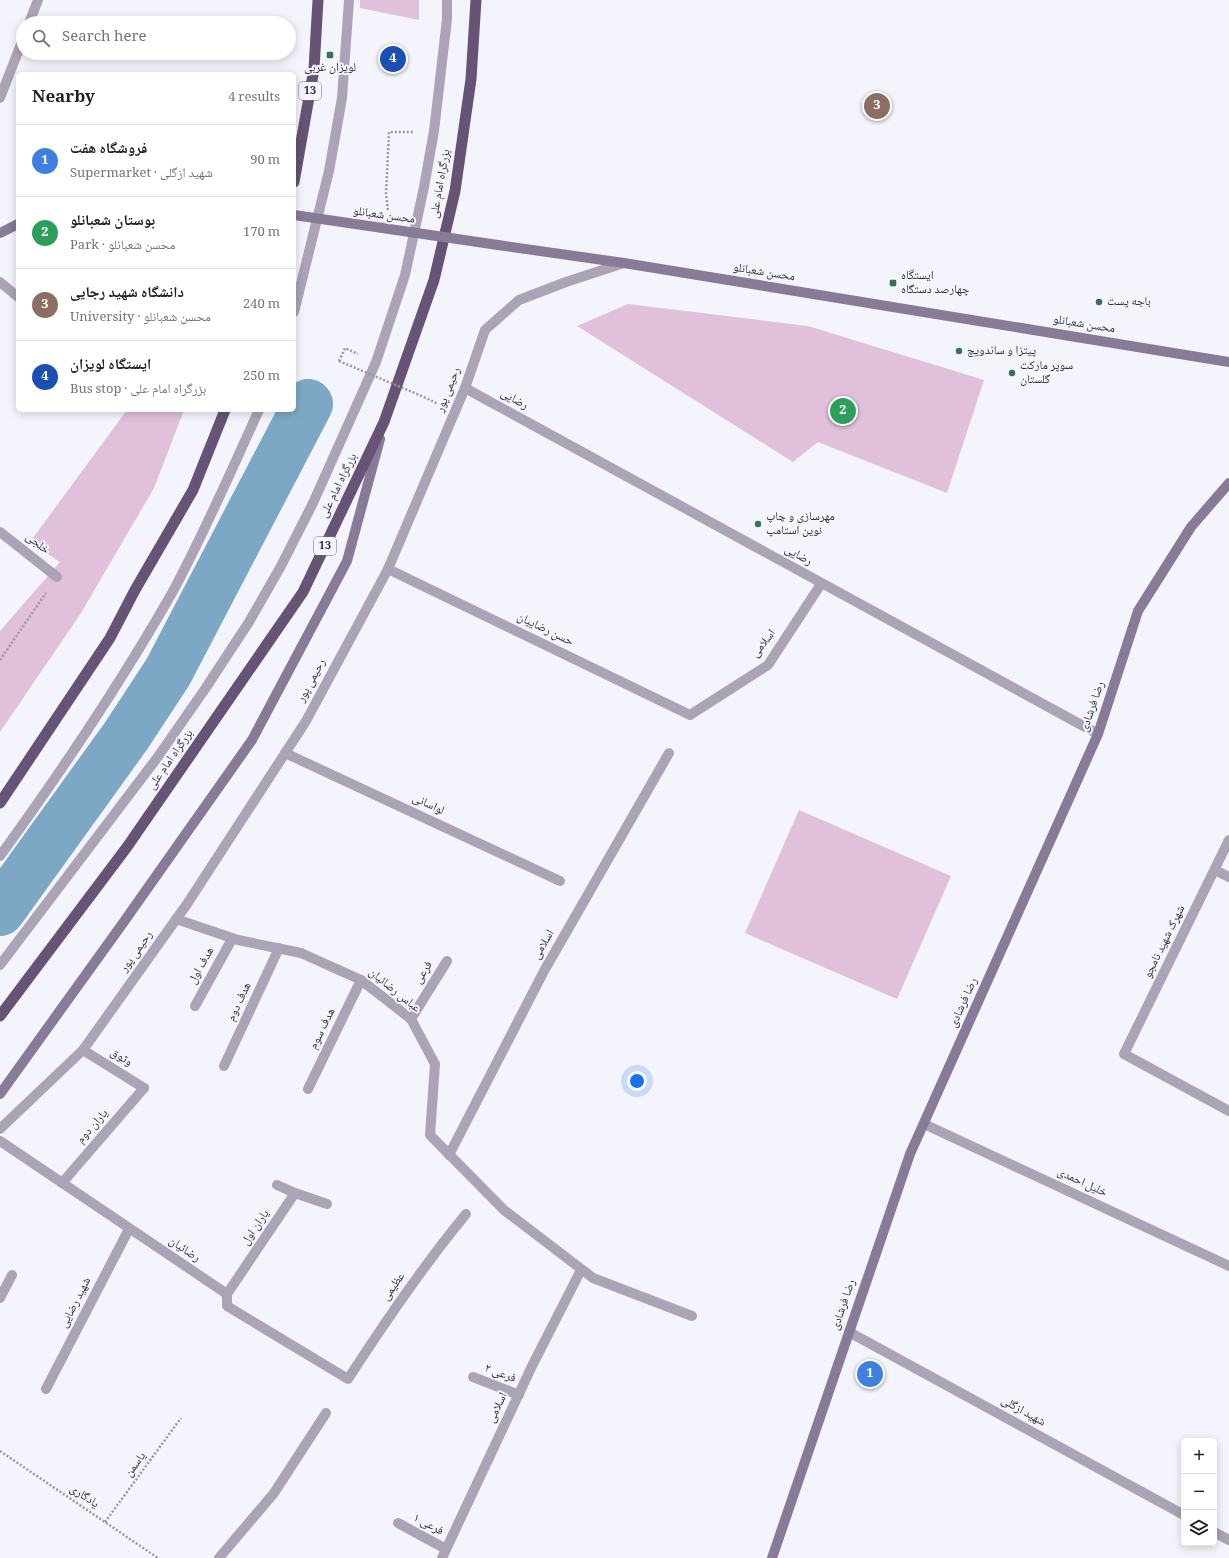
<!DOCTYPE html>
<meta charset="utf-8">
<style>
:root{--surface:#fff;--page:#f6f6f6;--text:#202124;--muted:#757577;--line:#e0e0e0;--accent:#36725d}
body{margin:0;font-family:Georgia,"Noto Naskh Arabic",serif;background:var(--page);color:var(--text)}
.controls{position:absolute;right:12px;bottom:12px;display:grid;overflow:hidden;border-radius:6px;box-shadow:0 2px 10px #0003}
.controls button{width:36px;height:36px;display:grid;place-items:center;padding:0;border:0;border-bottom:1px solid var(--line);background:var(--surface);color:var(--text);font:20px sans-serif}
.you{position:absolute;left:637px;top:1081px;width:14px;height:14px;margin:-10px;border:3px solid #fff;border-radius:50%;background:#1a73e8;box-shadow:0 0 0 6px #1a73e833}
.badge{display:grid;place-items:center;width:26px;height:26px;border-radius:50%;background:var(--accent);color:#fff;font-size:13px;font-weight:700}
.pin{position:absolute;translate:-50% -50%;border:2px solid #fff;box-shadow:0 1px 4px #0006}
.list{margin:0;padding:0;list-style:none}
h2{display:flex;justify-content:space-between;align-items:center;height:52px;margin:0;padding:0 16px;font-size:17px}
h2 small{font-size:13px;font-weight:400;color:var(--muted)}
.list li{display:grid;grid-template-columns:26px 1fr auto;gap:12px;align-items:center;box-sizing:border-box;height:72px;padding:0 16px;border-top:1px solid var(--line)}
.list b{display:block;font-size:15px;white-space:nowrap}
.list p{margin:0;font-size:13px;white-space:nowrap;color:var(--muted)}
.list em{font-size:13px;font-style:normal;color:var(--muted)}
.icon{flex:none;width:22px;height:22px;fill:none;stroke:currentColor;stroke-width:2;stroke-linecap:round;stroke-linejoin:round}
.map{position:relative;flex:none;width:1229px;height:1558px;overflow:hidden}
.search{position:absolute;background:var(--surface);box-shadow:0 2px 10px #0003;left:16px;top:16px;width:280px;height:44px;display:flex;align-items:center;gap:10px;box-sizing:border-box;padding:0 14px;border-radius:22px;color:var(--muted);font-size:15px}
.panel{position:absolute;background:var(--surface);box-shadow:0 2px 10px #0003;left:16px;top:72px;width:280px;height:340px;border-radius:6px}
.map>svg:first-child{display:block}
.green{fill:#e0c0db}
.lines{fill:none;stroke-linecap:round;stroke-linejoin:round}
.river{stroke:#7ca8c6;stroke-width:50}
.path{stroke:#98989f;stroke-width:2.5;stroke-dasharray:2 2;stroke-linecap:butt}
.service{stroke:#aca3b6;stroke-width:10}
.minor{stroke:#aca3b6;stroke-width:10}
.secondary{stroke:#897b97;stroke-width:10}
.trunk{stroke:#665376;stroke-width:11}
.path-bridge{stroke:#98989f;stroke-width:2.5;stroke-dasharray:2 2;stroke-linecap:butt}
.secondary-bridge{stroke:#897b97;stroke-width:10}
.poi-dot{fill:#36725d;stroke:#f4f4fc;stroke-width:1.5}
.labels{text-anchor:middle;dominant-baseline:central;stroke-width:4;stroke-linejoin:round;paint-order:stroke}
.shield{fill:#f4f4fc;stroke:#6b6b72;stroke-width:1}
.shield-label{font-size:11px;font-weight:bold;fill:#303037}
.poi-label{font-size:12px;fill:#303037;stroke:#f4f4fc;text-anchor:start}
.street-label{font-size:12px;fill:#303037;stroke:#f4f4fc}
</style>
<div class="map">
<svg width="1229" height="1558" viewBox="0 0 1229 1558">
<rect width="100%" height="100%" fill="#f4f4fc"/>
<g class="green">
<path d="M 360,0 L 419,0 L 419,20 L 360,8 Z"/>
<path d="M 628,304 L 808,326 L 984,380 L 947,493 L 818,442 L 793,462 L 577,326 Z"/>
<path d="M 127,410 L 184,410 L 154,488 L 81,613 L 0,732 L 0,631 L 60,562 L 30,542 Z"/>
<path d="M 799,810 L 951,876 L 897,999 L 745,933 Z"/>
</g>
<g class="lines">
<path class="river" d="M 0,911 L 126,736 L 168,672 L 308,404"/>
<g class="path">
<path d="M 388,210 L 386,194 L 389,132 L 414,132"/>
<path d="M 339,361 L 345,348 L 358,354"/>
<path d="M 424,397 L 438,404"/>
<path d="M 0,660 L 46,593"/>
<path d="M 0,1451 L 158,1558"/>
<path d="M 105,1522 L 181,1418"/>
</g>
<g class="service">
<path d="M 294,312 L 329,171 L 342,98 L 349,0"/>
<path d="M 0,856 C 61,772 120,684 172,593 C 204,534 231,471 259,410"/>
<path d="M 0,965 L 157,758 L 205,689 L 249,622 L 281,566 L 313,503 L 376,362 L 405,275 L 424,187 L 434,131 L 447,19 L 447,0"/>
<path d="M 83,1050 L 144,1088"/>
</g>
<g class="minor">
<path d="M 29,23 L 38,0"/>
<path d="M 0,98 L 23,39"/>
<path d="M 0,282 L 18,297"/>
<path d="M 465,388 L 1098,734"/>
<path d="M 0,532 L 57,577"/>
<path d="M 388,569 L 690,715 L 768,665 L 821,584"/>
<path d="M 285,753 L 560,881"/>
<path d="M 1229,840 L 1124,1054 L 1229,1111"/>
<path d="M 1215,870 L 1229,877"/>
<path d="M 176,919 L 238,940 L 301,953 L 361,980 L 411,1019 L 435,1064 L 430,1135 L 504,1210 L 593,1278 L 692,1316"/>
<path d="M 195,1006 L 232,939"/>
<path d="M 411,1019 L 447,961"/>
<path d="M 224,1066 L 279,948"/>
<path d="M 308,1089 L 361,980"/>
<path d="M 924,1124 L 1229,1266"/>
<path d="M 0,1129 L 83,1050 L 187,904 L 306,721 L 388,569 L 465,388 L 485,330 L 519,300 L 566,282 L 624,263"/>
<path d="M 0,1141 L 227,1294 L 227,1306 L 348,1379 C 385,1322 423,1266 466,1214"/>
<path d="M 449,1155 L 544,971 L 669,753"/>
<path d="M 62,1183 L 144,1088"/>
<path d="M 295,1193 L 327,1204"/>
<path d="M 227,1294 L 295,1193 L 277,1185"/>
<path d="M 0,1298 L 12,1275"/>
<path d="M 849,1332 L 1184,1515"/>
<path d="M 473,1377 L 519,1395"/>
<path d="M 46,1389 L 129,1229"/>
<path d="M 398,1523 L 446,1549"/>
<path d="M 1214,1532 L 1229,1540"/>
<path d="M 219,1558 L 274,1493 L 326,1413"/>
<path d="M 442,1558 L 532,1366 L 581,1270"/>
</g>
<g class="secondary">
<path d="M 0,233 L 18,224"/>
<path d="M 498,245 L 624,263 L 1229,362"/>
<path d="M 0,1094 L 123,923 L 252,740 L 347,561 L 380,439"/>
<path d="M 772,1558 L 910,1154 L 1098,734 L 1138,611 L 1191,527 L 1229,483"/>
</g>
<g class="trunk">
<path d="M 294,182 L 314,69 L 318,0"/>
<path d="M 0,803 L 110,638 L 135,590 L 193,490 L 225,410"/>
<path d="M 0,1016 L 127,847 L 303,592 L 384,422 L 434,280 L 455,191 L 471,79 L 476,0"/>
</g>
<path class="path-bridge" d="M 339,361 L 424,397"/>
<path class="secondary-bridge" d="M 294,215 L 498,245"/>
</g>
<g class="poi-dot">
<rect x="326" y="51" width="8" height="8" rx="2"/>
<rect x="889" y="279" width="8" height="8" rx="2"/>
<circle cx="1099" cy="302" r="4"/>
<circle cx="959" cy="351" r="4"/>
<circle cx="1012" cy="373" r="4"/>
<circle cx="758" cy="524" r="4"/>
</g>
<g class="labels">
<g class="shield">
<rect x="299" y="82" width="22" height="18" rx="3"/>
<rect x="314" y="537" width="22" height="18" rx="3"/>
</g>
<g class="shield-label">
<text x="310" y="91">13</text>
<text x="325" y="546">13</text>
</g>
<g class="poi-label">
<text x="330" y="68" text-anchor="middle">لویزان غربی</text>
<text x="901" y="276">ایستگاه<tspan x="901" dy="14">چهارصد دستگاه</tspan></text>
<text x="1107" y="302">باجه پست</text>
<text x="967" y="351">پیتزا و ساندویچ</text>
<text x="1020" y="366">سوپر مارکت<tspan x="1020" dy="14">گلستان</tspan></text>
<text x="766" y="517">مهرسازی و چاپ<tspan x="766" dy="14">نوین استامپ</tspan></text>
</g>
<g class="street-label">
<text transform="translate(441 184) rotate(-80)">بزرگراه امام علی</text>
<text transform="translate(384 216) rotate(8)">محسن شعبانلو</text>
<text transform="translate(764 273) rotate(9)">محسن شعبانلو</text>
<text transform="translate(1084 325) rotate(9)">محسن شعبانلو</text>
<text transform="translate(449 390) rotate(-68)">رحیمی پور</text>
<text transform="translate(514 400) rotate(29)">رضایی</text>
<text transform="translate(339 486) rotate(-64)">بزرگراه امام علی</text>
<text transform="translate(37 544) rotate(38)">خلجی</text>
<text transform="translate(798 556) rotate(29)">رضایی</text>
<text transform="translate(545 630) rotate(26)">حسن رضاییان</text>
<text transform="translate(764 644) rotate(-52)">اسلامی</text>
<text transform="translate(312 681) rotate(-62)">رحیمی پور</text>
<text transform="translate(1093 707) rotate(-71)">رضا فرشادی</text>
<text transform="translate(171 760) rotate(-55)">بزرگراه امام علی</text>
<text transform="translate(428 805) rotate(25)">لواسانی</text>
<text transform="translate(1165 942) rotate(-64)">شهرک شهید نامجو</text>
<text transform="translate(544 945) rotate(-60)">اسلامی</text>
<text transform="translate(137 952) rotate(-55)">رحیمی پور</text>
<text transform="translate(202 966) rotate(-61)">هدف اول</text>
<text transform="translate(424 973) rotate(-58)">فرعی</text>
<text transform="translate(394 991) rotate(39)">عباس رضائیان</text>
<text transform="translate(240 1002) rotate(-65)">هدف دوم</text>
<text transform="translate(964 1003) rotate(-66)">رضا فرشادی</text>
<text transform="translate(323 1029) rotate(-64)">هدف سوم</text>
<text transform="translate(121 1058) rotate(32)">وثوق</text>
<text transform="translate(93 1127) rotate(-49)">یاران دوم</text>
<text transform="translate(1082 1183) rotate(25)">خلیل احمدی</text>
<text transform="translate(256 1228) rotate(-56)">یاران اول</text>
<text transform="translate(184 1250) rotate(34)">رضائیان</text>
<text transform="translate(394 1287) rotate(-55)">عظیمی</text>
<text transform="translate(76 1303) rotate(-63)">شهید رضایی</text>
<text transform="translate(844 1305) rotate(-71)">رضا فرشادی</text>
<text transform="translate(500 1374) rotate(21)">فرعی ۲</text>
<text transform="translate(498 1408) rotate(-65)">اسلامی</text>
<text transform="translate(1023 1412) rotate(29)">شهید ازگلی</text>
<text transform="translate(136 1465) rotate(-54)">یاسمن</text>
<text transform="translate(84 1497) rotate(34)">یادگاری</text>
<text transform="translate(428 1525) rotate(28)">فرعی ۱</text>
</g>
</g>
</svg>
<div class="controls">
<button>+</button>
<button>−</button>
<button><svg class="icon" aria-label="layers" viewBox="0 0 24 24"><path d="M12 4l9 5-9 5-9-5zM3 14l9 5 9-5"/></svg></button>
</div>
<div class="you"></div>
<div class="pin badge" style="left:870px;top:1374px;background:#3f7fe0">1</div>
<div class="pin badge" style="left:843px;top:411px;background:#2e9e5b">2</div>
<div class="pin badge" style="left:877px;top:106px;background:#8d6e63">3</div>
<div class="pin badge" style="left:393px;top:59px;background:#1a4fb4">4</div>
<div class="search"><svg class="icon" aria-label="search" viewBox="0 0 24 24"><circle cx="10" cy="10" r="6"/><path d="M15 15l6 6"/></svg>Search here</div>
<section class="panel">
<h2>Nearby<small>4 results</small></h2>
<ul class="list">
<li><span class="badge" style="background:#3f7fe0">1</span><div><b>فروشگاه هفت</b><p>Supermarket · شهید ازگلی</p></div><em>90 m</em></li>
<li><span class="badge" style="background:#2e9e5b">2</span><div><b>بوستان شعبانلو</b><p>Park · محسن شعبانلو</p></div><em>170 m</em></li>
<li><span class="badge" style="background:#8d6e63">3</span><div><b>دانشگاه شهید رجایی</b><p>University · محسن شعبانلو</p></div><em>240 m</em></li>
<li><span class="badge" style="background:#1a4fb4">4</span><div><b>ایستگاه لویزان</b><p>Bus stop · بزرگراه امام علی</p></div><em>250 m</em></li>
</ul>
</section>
</div>
